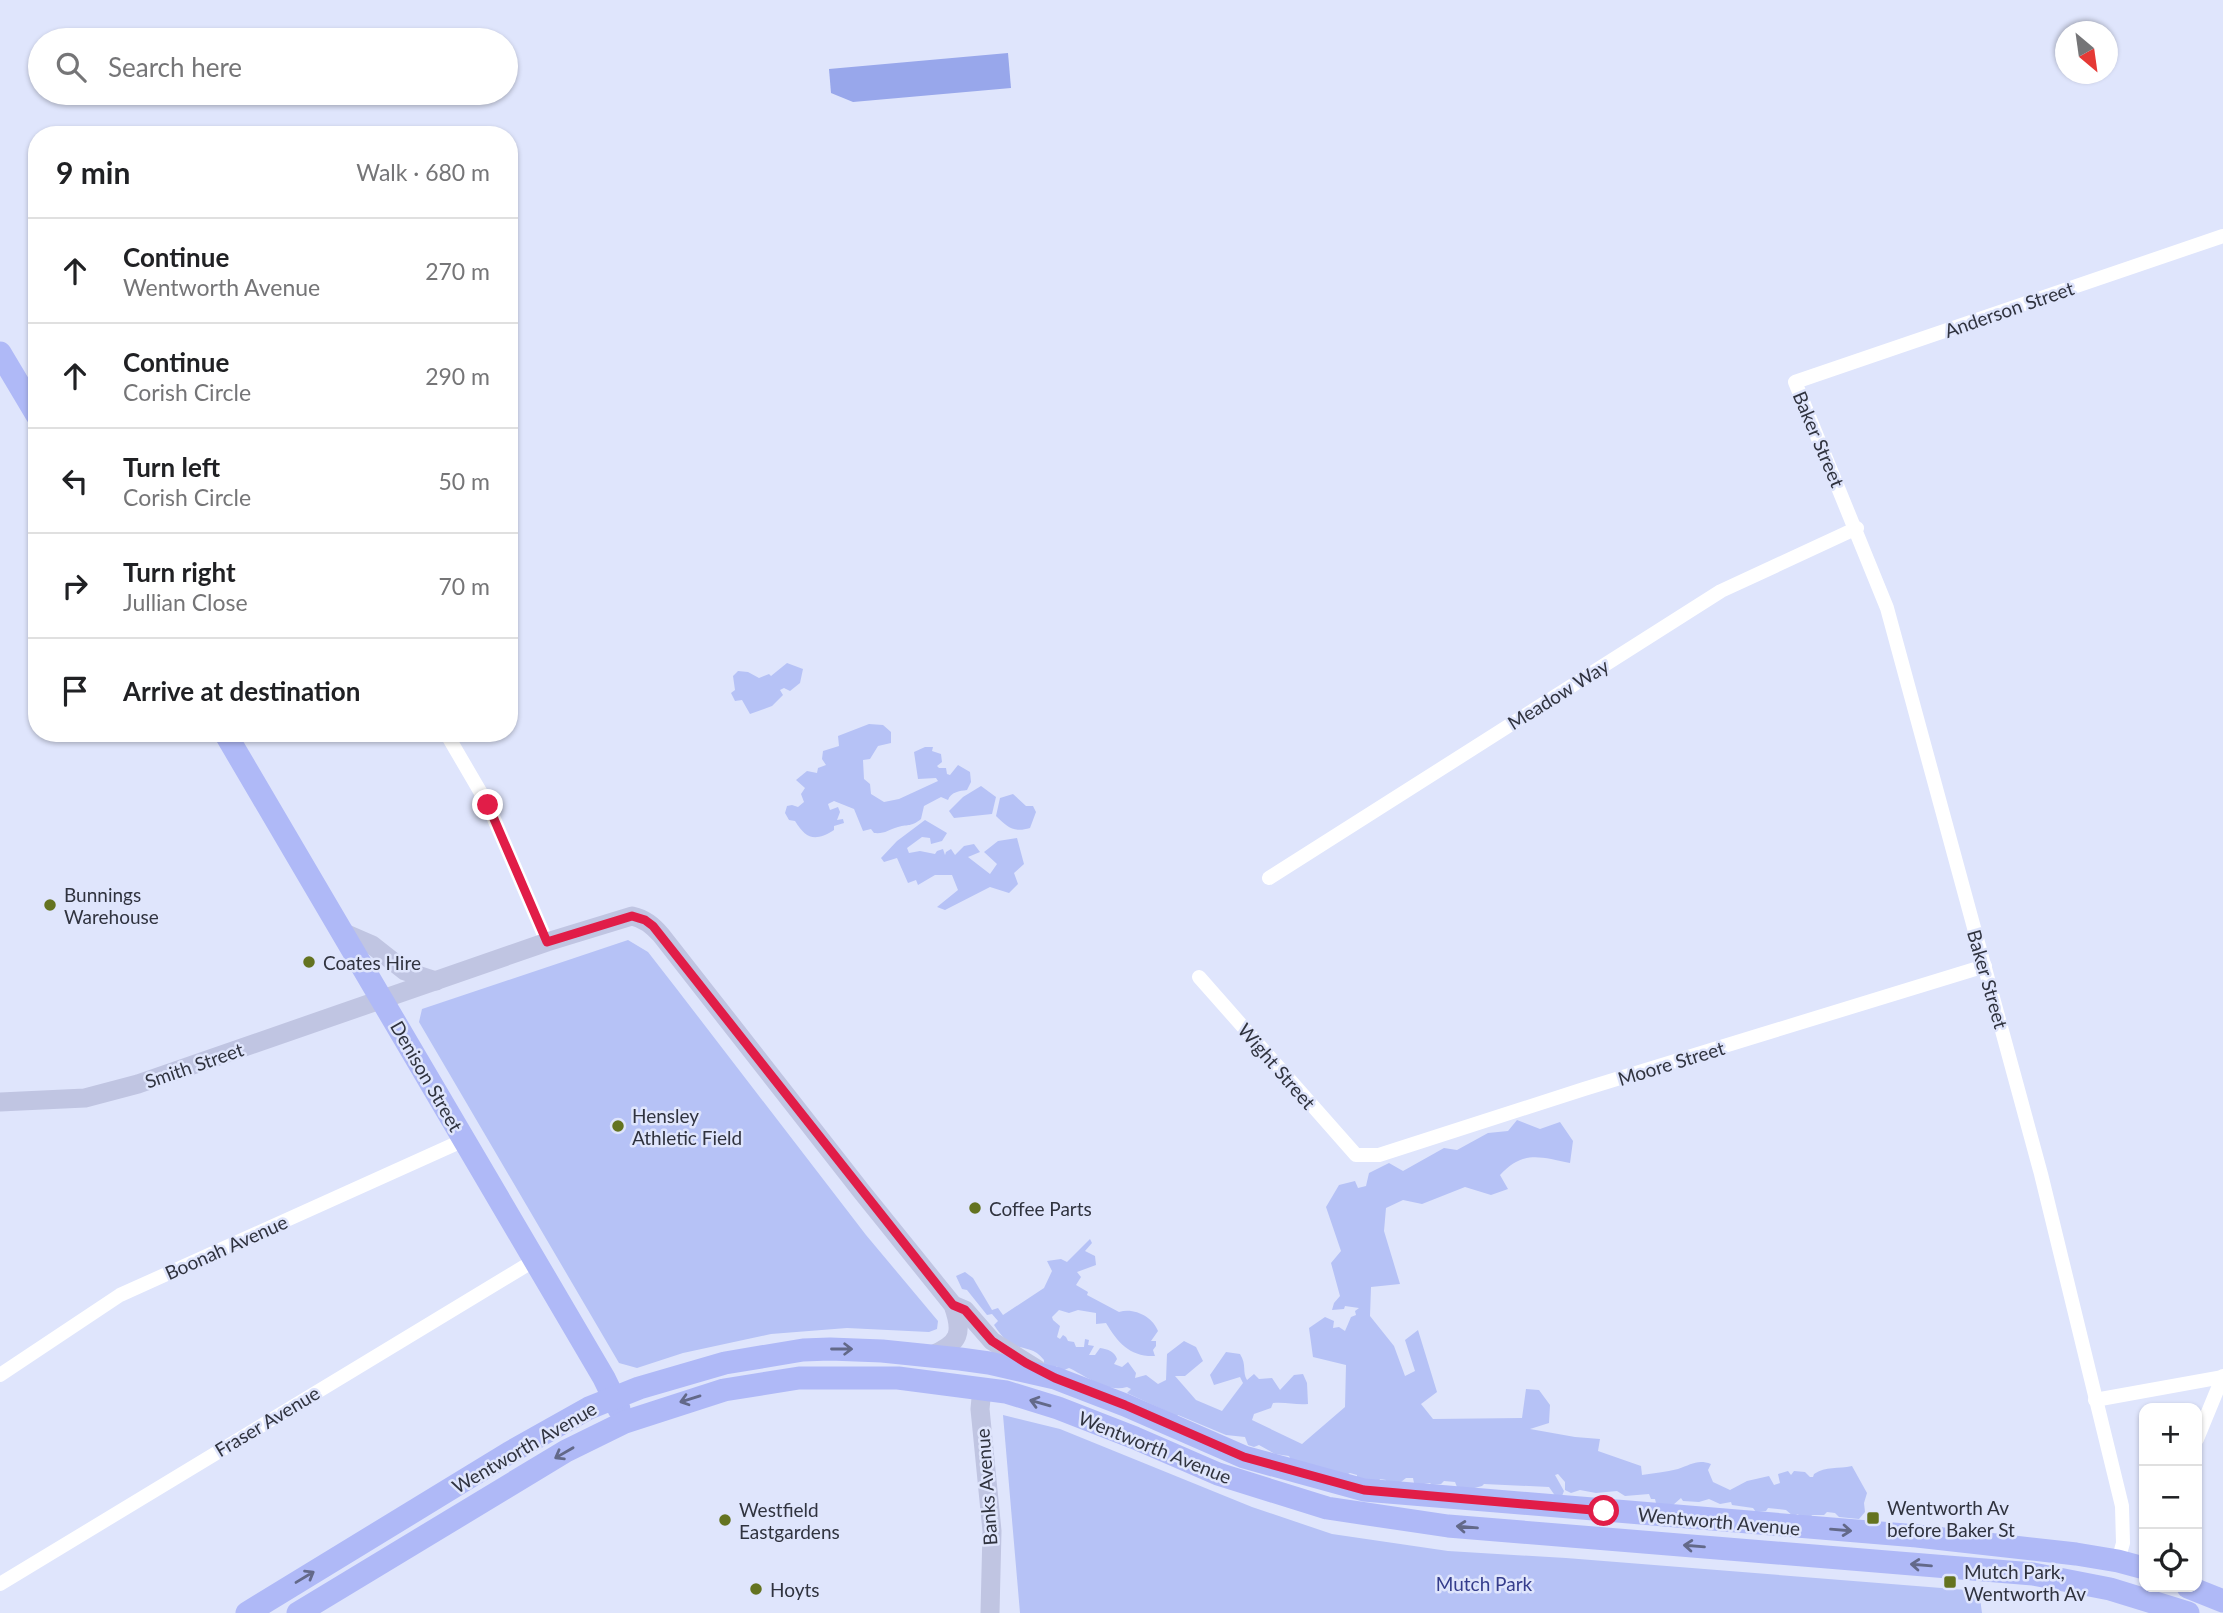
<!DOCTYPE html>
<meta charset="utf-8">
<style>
:root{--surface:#fff;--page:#f6f6f6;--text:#202124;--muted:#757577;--line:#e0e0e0}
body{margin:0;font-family:Lato,sans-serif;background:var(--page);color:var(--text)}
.controls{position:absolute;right:21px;bottom:21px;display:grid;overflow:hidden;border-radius:14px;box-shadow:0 2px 5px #0004}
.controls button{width:63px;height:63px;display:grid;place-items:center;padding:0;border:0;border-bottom:2px solid var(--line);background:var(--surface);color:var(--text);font:35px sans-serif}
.compass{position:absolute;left:2055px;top:21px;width:63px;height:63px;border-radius:50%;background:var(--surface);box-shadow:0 2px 5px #0004;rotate:151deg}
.stop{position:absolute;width:21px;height:21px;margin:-16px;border:5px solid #e11d48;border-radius:50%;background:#fff}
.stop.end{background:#e11d48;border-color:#fff;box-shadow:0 2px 7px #0008}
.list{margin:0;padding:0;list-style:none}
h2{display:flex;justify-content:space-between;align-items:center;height:91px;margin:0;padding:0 28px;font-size:30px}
h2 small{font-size:23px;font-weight:400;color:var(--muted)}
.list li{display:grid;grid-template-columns:46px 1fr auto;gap:21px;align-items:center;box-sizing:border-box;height:105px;padding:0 28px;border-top:2px solid var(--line)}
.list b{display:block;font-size:26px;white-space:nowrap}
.list p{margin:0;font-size:23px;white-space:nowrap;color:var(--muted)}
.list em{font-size:23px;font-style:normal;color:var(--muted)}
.icon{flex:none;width:38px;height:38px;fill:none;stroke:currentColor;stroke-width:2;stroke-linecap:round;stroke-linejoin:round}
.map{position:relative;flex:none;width:2223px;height:1613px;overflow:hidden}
.search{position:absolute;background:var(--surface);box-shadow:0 2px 5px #0004;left:28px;top:28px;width:490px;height:77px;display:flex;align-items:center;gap:18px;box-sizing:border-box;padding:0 24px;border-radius:38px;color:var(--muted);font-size:26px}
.panel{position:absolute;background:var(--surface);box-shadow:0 2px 5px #0004;left:28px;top:126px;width:490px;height:616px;border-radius:28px}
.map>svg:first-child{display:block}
.green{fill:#b6c2f6}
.water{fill:#98a7eb}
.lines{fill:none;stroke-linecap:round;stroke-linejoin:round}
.street{stroke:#fff;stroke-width:14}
.secondary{stroke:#c0c5e2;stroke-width:19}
.primary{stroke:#afb9f7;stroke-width:23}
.oneway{stroke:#636989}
.route{stroke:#e11d48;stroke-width:9}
.poi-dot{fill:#647320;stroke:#dfe5fc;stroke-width:2.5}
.labels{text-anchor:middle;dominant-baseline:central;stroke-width:5;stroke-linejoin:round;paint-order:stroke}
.street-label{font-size:19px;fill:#30333f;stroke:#dfe5fc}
.poi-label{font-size:19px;fill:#30333f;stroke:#dfe5fc;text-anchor:start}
.park-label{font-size:19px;fill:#353d8c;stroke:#dfe5fc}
</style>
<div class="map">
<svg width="2223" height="1613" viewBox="0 0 2223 1613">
<rect width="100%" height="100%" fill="#dfe5fc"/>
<g class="green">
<path d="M 787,663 L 803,669 L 800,683 L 790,691 L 784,688 L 780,690 L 783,695 L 772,706 L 750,714 L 742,700 L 735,701 L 731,693 L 735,690 L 733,676 L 738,671 L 748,672 L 759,678 L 769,674 L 771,676 Z"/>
<path d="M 869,724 L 883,725 L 891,732 L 891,743 L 878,746 L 870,759 L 863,760 L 864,779 L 870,784 L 871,794 L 884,802 L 899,799 L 938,781 L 936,778 L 918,779 L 914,752 L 925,747 L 933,747 L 932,751 L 941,754 L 942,762 L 937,766 L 939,768 L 946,768 L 947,774 L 950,775 L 958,765 L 970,772 L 971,782 L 967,790 C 959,791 951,792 948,800 L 941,797 L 924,806 L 921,819 C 911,827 909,824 898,827 C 888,830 885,834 874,833 L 871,829 L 863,831 L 854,809 L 834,801 L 828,804 L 830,810 L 838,807 L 840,812 L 837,820 L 843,819 L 844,823 L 834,826 L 834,830 C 815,842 806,839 795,821 L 789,820 L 785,813 L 787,806 L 792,805 L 798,807 L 804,802 L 801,794 L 805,788 L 796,780 L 807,771 L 817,773 L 818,768 L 826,765 L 822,759 L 823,751 L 839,746 L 838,736 Z"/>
<path d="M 981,786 L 996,797 L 992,814 L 954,818 L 949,811 L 963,797 Z"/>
<path d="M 1013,794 L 1026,806 L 1033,806 L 1036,812 L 1030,828 C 1014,833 1007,827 996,816 L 1000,798 Z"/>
<path d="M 925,820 L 947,833 L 942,841 L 931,844 L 930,838 L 922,837 L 907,848 L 909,853 L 920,851 L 935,854 L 937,851 L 943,849 L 945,855 L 946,852 L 951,849 L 955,855 L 964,846 L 974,844 L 980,852 L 968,857 L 990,874 L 997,864 L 984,852 L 998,841 L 1017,838 L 1024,864 L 1014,873 L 1018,884 L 1009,893 L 990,887 L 945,910 L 937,907 L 958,890 L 952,875 L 935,875 L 918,885 L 916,880 L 908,883 L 897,858 L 884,862 L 881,858 L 897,841 Z"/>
<path d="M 628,940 L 648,952 L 676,988 L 866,1235 L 938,1321 L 937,1329 L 929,1332 L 847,1328 L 771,1334 L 683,1353 L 637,1368 L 619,1363 L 419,1022 L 422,1009 Z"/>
<path d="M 1517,1120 L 1540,1129 L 1560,1122 L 1573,1141 L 1570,1163 C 1540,1157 1523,1150 1500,1175 L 1508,1189 L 1491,1195 L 1465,1187 L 1422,1204 L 1403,1200 L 1386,1208 L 1384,1231 L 1400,1284 L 1371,1287 L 1370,1316 L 1394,1346 L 1405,1376 L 1415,1371 L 1405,1340 L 1418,1330 L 1437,1392 L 1421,1404 L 1433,1419 L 1522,1418 L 1526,1389 L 1539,1390 L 1550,1405 L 1549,1423 L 1530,1429 L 1575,1437 L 1600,1439 L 1598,1451 L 1641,1466 L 1642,1475 C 1653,1473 1666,1472 1678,1469 C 1691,1465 1697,1459 1711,1464 L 1708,1470 L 1713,1482 L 1730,1490 L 1747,1481 L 1769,1476 L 1774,1485 L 1780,1483 L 1778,1474 L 1788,1471 L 1791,1475 L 1794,1471 L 1805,1472 L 1810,1477 L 1813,1477 L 1814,1474 C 1826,1466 1838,1469 1852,1466 L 1867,1493 L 1864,1503 L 1865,1512 L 1859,1519 L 1839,1517 L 1835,1513 L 1827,1512 L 1824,1515 L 1812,1515 L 1810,1518 L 1800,1517 L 1798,1514 L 1793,1516 L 1786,1510 L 1768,1508 L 1766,1511 L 1756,1512 L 1753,1508 L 1732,1505 L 1731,1502 L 1720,1504 L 1709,1499 L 1699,1502 L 1683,1501 L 1681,1498 L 1673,1505 L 1657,1507 L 1655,1499 L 1651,1499 L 1649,1494 L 1625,1496 L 1617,1491 L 1596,1493 L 1580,1490 L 1571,1493 L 1565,1490 L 1565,1482 L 1558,1474 L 1555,1475 L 1564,1491 L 1562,1496 L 1556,1497 L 1549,1487 L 1484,1484 L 1482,1486 L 1459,1492 L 1455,1482 L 1444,1481 L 1441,1484 L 1432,1485 L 1430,1483 L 1418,1485 L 1414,1483 L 1413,1478 L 1406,1478 L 1401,1482 L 1385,1484 L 1386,1480 L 1380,1479 L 1377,1485 L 1357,1478 L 1357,1475 L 1350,1473 L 1344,1476 L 1291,1460 L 1289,1456 L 1275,1454 L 1259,1445 L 1254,1447 L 1248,1445 L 1245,1437 L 1226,1435 L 1178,1415 L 1175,1419 L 1166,1411 L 1127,1393 L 1131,1389 L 1127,1387 C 1107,1393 1086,1376 1069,1368 L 1059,1372 L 1057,1366 L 1054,1369 L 1043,1370 L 1044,1360 C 1032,1345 1021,1351 1009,1342 C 1003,1338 998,1331 994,1325 L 998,1321 L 992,1314 L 987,1315 L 967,1290 L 962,1289 L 956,1276 L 965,1272 L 973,1278 L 992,1310 L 998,1308 L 1003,1315 L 1044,1288 L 1052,1271 L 1047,1261 L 1061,1259 L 1067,1262 L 1090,1239 L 1092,1243 L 1085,1251 L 1095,1256 L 1096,1265 L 1077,1272 L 1081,1277 L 1076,1285 L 1088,1292 L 1087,1295 L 1119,1312 C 1134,1307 1153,1317 1158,1331 L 1151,1341 L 1156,1341 L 1156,1346 L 1153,1350 L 1155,1356 C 1130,1357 1118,1343 1106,1323 L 1096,1324 L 1096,1313 L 1078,1310 L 1069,1313 L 1059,1310 L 1052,1317 L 1053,1320 L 1060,1326 L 1057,1337 L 1060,1339 L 1063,1335 L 1066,1337 L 1068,1341 L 1074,1342 L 1076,1347 L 1084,1347 L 1085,1339 L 1089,1340 L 1088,1345 L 1094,1346 L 1089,1355 L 1095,1355 L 1100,1348 C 1108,1349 1115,1352 1117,1359 L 1114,1364 L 1122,1367 L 1128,1362 L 1136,1373 L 1135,1378 L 1146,1375 L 1158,1384 L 1166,1380 L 1167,1354 L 1184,1341 L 1196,1347 L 1203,1361 L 1185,1376 L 1175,1376 L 1196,1400 L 1222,1411 L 1243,1383 L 1240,1377 L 1214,1385 L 1210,1375 L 1226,1352 L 1240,1354 C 1247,1365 1242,1372 1247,1380 L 1254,1374 L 1259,1379 L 1272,1378 L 1280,1390 L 1294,1375 L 1303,1374 L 1307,1383 L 1308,1404 C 1295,1405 1287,1402 1273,1403 L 1271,1408 L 1254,1414 L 1252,1420 L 1302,1444 L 1345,1407 L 1346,1365 L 1313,1357 L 1309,1328 L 1325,1317 L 1334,1321 L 1333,1328 L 1339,1327 L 1345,1331 L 1351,1317 L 1356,1315 L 1355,1311 L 1359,1308 L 1345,1306 L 1344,1309 L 1332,1310 L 1334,1303 L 1340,1296 L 1331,1263 L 1341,1251 L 1326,1207 L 1339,1185 L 1355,1181 L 1358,1188 L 1366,1186 L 1369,1173 L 1389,1163 L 1403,1171 L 1444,1148 L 1457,1150 L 1488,1133 L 1508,1131 Z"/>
<path d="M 1003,1415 L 1060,1429 L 1252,1507 L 1332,1534 L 1448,1551 L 1566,1558 L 1979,1591 L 1982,1613 L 1020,1613 Z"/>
</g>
<path class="water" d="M 1008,53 L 1011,88 L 853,102 L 831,93 L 829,69 Z"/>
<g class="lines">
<g class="street">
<path d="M 446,733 L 488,805 L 547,942"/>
<path d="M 1269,878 L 1721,591 L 1857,528"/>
<path d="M 1199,977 L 1356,1155 L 1379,1155 L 1584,1089 L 1985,966"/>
<path d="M 0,1375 L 120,1295 L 464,1140"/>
<path d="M 2095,1400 L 2223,1377"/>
<path d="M 2197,1439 L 2223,1376"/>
<path d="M 2118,1561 L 2123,1543 L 2122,1506 L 2041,1174 L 1887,608 L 1795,382 L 2223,236"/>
<path d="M 0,1584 L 535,1260"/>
</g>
<g class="secondary">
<path d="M 342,932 L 372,945 L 405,971 L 436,981"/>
<path d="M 0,1102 L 85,1098 L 138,1084 L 547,942 L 632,916 C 645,919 652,925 661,935 L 862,1192 L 953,1305 C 963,1333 960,1343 932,1355"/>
<path d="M 953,1305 L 965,1310 L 992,1341 L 1037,1369"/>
<path d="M 982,1388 L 980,1409 L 992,1531 L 990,1613"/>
</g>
<g class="primary">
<path d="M 0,353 L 37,415"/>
<path d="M 225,733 L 604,1378 L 619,1409"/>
<path d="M 2188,1587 L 2223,1601"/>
<path d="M 247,1613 L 509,1453 L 589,1408 L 639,1388 L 725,1363 L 803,1350 L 830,1349 L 882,1351 L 960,1359 L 989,1363 L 1055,1378 L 1125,1405 L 1244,1457 L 1364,1490 L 1917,1536 L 2076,1554 L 2118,1561 L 2144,1568"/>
<path d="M 298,1613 L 566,1451 L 625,1422 L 724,1390 L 799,1378 L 898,1378 L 1006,1392 L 1058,1408 L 1135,1438 L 1218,1474 L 1327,1508 L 1448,1526 L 2033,1574 L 2110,1589 L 2188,1613"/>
</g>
</g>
<defs><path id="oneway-shaft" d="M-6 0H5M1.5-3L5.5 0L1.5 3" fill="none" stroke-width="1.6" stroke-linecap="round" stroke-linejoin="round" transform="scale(1.75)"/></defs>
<g class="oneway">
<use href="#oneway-shaft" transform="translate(842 1349)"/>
<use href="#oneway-shaft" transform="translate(690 1399) rotate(163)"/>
<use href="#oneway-shaft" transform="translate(1040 1403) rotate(-164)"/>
<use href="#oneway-shaft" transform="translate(564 1453) rotate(150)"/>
<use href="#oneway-shaft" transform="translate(1467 1527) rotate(-175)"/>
<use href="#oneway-shaft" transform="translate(1841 1530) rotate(5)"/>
<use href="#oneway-shaft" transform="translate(1694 1546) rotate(-175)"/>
<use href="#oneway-shaft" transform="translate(1921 1565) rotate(-175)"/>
<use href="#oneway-shaft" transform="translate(305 1577) rotate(-31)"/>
</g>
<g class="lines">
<path class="route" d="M 488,805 L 547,942 L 632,916 L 645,920 L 653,926 L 953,1305 L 965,1310 L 992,1341 L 1026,1363 L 1055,1378 L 1125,1405 L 1244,1457 L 1364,1490 L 1604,1511"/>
</g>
<g class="poi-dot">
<circle cx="50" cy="905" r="7"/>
<circle cx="309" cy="962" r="7"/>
<circle cx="618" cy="1126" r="7"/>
<circle cx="975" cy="1208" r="7"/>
<rect x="1866" y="1511" width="14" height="14" rx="3.5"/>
<circle cx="725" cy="1520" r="7"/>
<rect x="1943" y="1575" width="14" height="14" rx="3.5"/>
<circle cx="756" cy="1589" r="7"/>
</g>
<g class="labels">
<g class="street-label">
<text transform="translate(2009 309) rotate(-19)">Anderson Street</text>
<text transform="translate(1819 439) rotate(67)">Baker Street</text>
<text transform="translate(1558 694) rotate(-32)">Meadow Way</text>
<text transform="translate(1988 979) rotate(74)">Baker Street</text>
<text transform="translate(1671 1063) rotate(-17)">Moore Street</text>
<text transform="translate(194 1065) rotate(-19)">Smith Street</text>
<text transform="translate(1277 1066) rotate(49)">Wight Street</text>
<text transform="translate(427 1076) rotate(60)">Denison Street</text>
<text transform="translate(226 1247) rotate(-24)">Boonah Avenue</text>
<text transform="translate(267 1421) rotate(-31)">Fraser Avenue</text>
<text transform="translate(524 1447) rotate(-30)">Wentworth Avenue</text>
<text transform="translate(1155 1447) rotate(22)">Wentworth Avenue</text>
<text transform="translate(986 1487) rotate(-94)">Banks Avenue</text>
<text transform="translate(1719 1521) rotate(5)">Wentworth Avenue</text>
</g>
<g class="poi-label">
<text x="64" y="894">Bunnings<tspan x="64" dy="22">Warehouse</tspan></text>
<text x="323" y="962">Coates Hire</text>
<text x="632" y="1115">Hensley<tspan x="632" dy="22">Athletic Field</tspan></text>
<text x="989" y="1208">Coffee Parts</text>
<text x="1887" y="1507">Wentworth Av<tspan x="1887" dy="22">before Baker St</tspan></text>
<text x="739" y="1509">Westfield<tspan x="739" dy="22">Eastgardens</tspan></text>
<text x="1964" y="1571">Mutch Park,<tspan x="1964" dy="22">Wentworth Av</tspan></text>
<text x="770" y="1589">Hoyts</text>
</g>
<g class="park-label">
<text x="1484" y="1583">Mutch Park</text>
</g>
</g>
</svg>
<div class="controls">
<button>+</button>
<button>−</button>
<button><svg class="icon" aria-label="locate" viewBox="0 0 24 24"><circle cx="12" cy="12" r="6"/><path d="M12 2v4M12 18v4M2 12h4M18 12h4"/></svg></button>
</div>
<svg class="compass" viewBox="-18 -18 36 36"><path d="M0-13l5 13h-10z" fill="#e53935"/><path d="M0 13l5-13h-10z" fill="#757577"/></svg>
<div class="stop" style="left:1604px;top:1511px"></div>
<div class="stop end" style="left:488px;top:805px"></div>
<div class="search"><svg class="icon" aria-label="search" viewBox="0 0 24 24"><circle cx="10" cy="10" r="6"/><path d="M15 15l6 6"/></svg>Search here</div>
<section class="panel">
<h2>9 min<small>Walk · 680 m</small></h2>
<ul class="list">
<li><svg class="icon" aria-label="ahead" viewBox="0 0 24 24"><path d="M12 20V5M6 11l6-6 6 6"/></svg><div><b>Continue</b><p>Wentworth Avenue</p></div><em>270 m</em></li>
<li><svg class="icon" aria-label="ahead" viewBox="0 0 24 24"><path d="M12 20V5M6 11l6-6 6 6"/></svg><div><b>Continue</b><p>Corish Circle</p></div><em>290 m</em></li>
<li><svg class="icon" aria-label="left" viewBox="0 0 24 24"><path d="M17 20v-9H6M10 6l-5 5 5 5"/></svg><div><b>Turn left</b><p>Corish Circle</p></div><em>50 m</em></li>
<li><svg class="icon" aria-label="right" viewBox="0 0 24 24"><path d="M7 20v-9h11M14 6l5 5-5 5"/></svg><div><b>Turn right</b><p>Jullian Close</p></div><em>70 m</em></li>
<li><svg class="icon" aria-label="arrive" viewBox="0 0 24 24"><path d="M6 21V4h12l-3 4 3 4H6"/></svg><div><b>Arrive at destination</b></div></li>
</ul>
</section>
</div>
